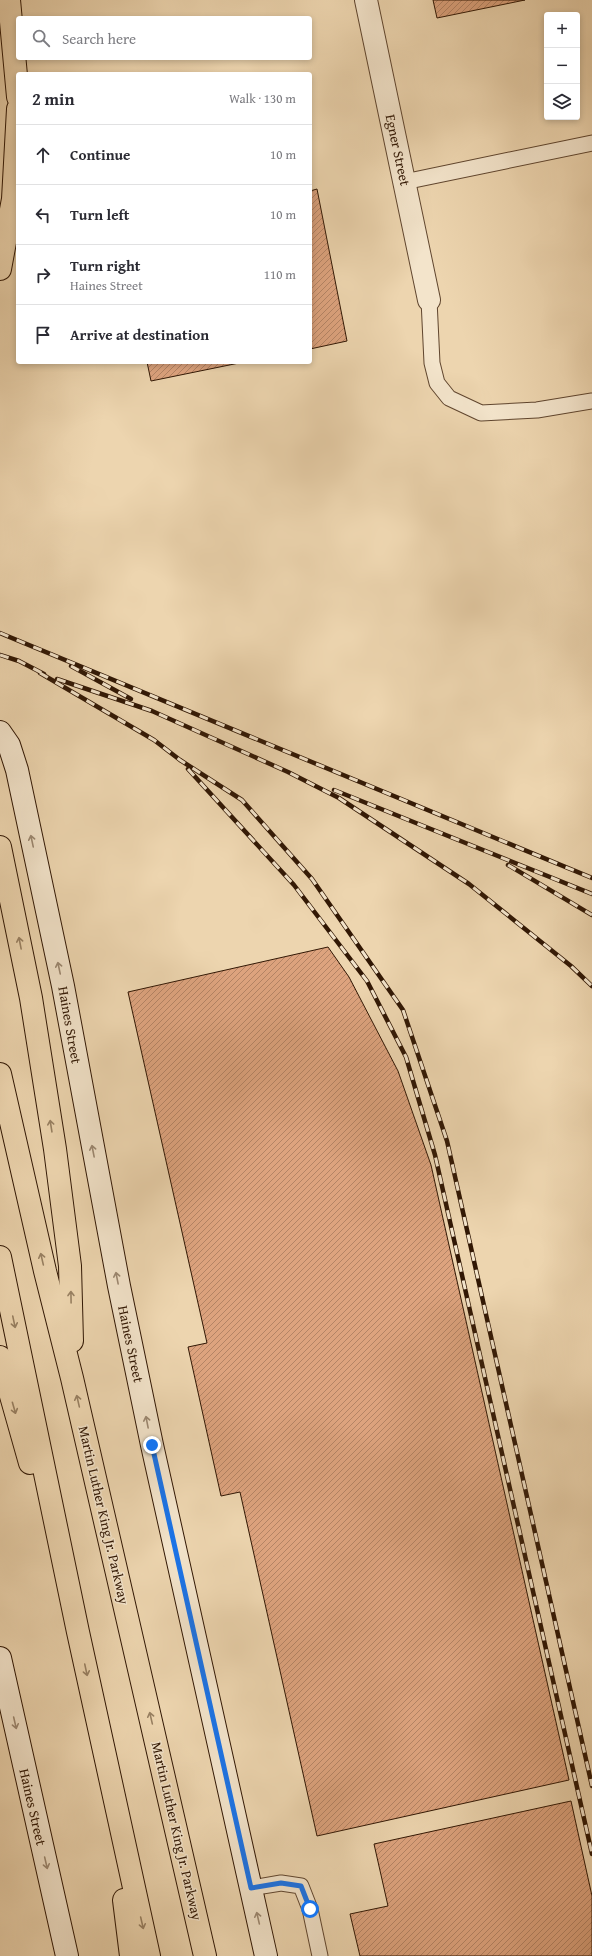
<!DOCTYPE html>
<meta charset="utf-8">
<style>
:root{--surface:#fff;--page:#f2f2f3;--text:#2b2b33;--muted:#7c7c81;--line:#e1e1e2}
body{margin:0;font-family:"Gentium Book Plus",serif;background:var(--page);color:var(--text)}
.controls{position:absolute;right:12px;top:12px;display:grid;overflow:hidden;border-radius:4px;box-shadow:0 2px 6px #0003}
.controls button{width:36px;height:36px;display:grid;place-items:center;padding:0;border:0;border-bottom:1px solid var(--line);background:var(--surface);color:var(--text);font:20px sans-serif}
.stop{position:absolute;width:12px;height:12px;margin:-9px;border:3px solid #1a73e8;border-radius:50%;background:#fff}
.stop.end{background:#1a73e8;border-color:#fff;box-shadow:0 1px 4px #0008}
.list{margin:0;padding:0;list-style:none}
h2{display:flex;justify-content:space-between;align-items:center;height:52px;margin:0;padding:0 16px;font-size:17px}
h2 small{font-size:13px;font-weight:400;color:var(--muted)}
.list li{display:grid;grid-template-columns:26px 1fr auto;gap:12px;align-items:center;box-sizing:border-box;height:60px;padding:0 16px;border-top:1px solid var(--line)}
.list b{display:block;font-size:15px;white-space:nowrap}
.list p{margin:0;font-size:13px;white-space:nowrap;color:var(--muted)}
.list em{font-size:13px;font-style:normal;color:var(--muted)}
.icon{flex:none;width:22px;height:22px;fill:none;stroke:currentColor;stroke-width:2;stroke-linecap:round;stroke-linejoin:round}
.map{position:relative;flex:none;width:592px;height:1956px;overflow:hidden}
.search{position:absolute;background:var(--surface);box-shadow:0 2px 6px #0003;left:16px;top:16px;width:296px;height:44px;display:flex;align-items:center;gap:10px;box-sizing:border-box;padding:0 14px;border-radius:4px;color:var(--muted);font-size:15px}
.panel{position:absolute;background:var(--surface);box-shadow:0 2px 6px #0003;left:16px;top:72px;width:296px;height:292px;border-radius:4px}
.map>svg:first-child{display:block}
.building{fill:url(#building-hatch);stroke:#311704}
.lines{fill:none;stroke-linecap:round;stroke-linejoin:round}
.lane-casing{stroke:#60462f;stroke-width:17}
.street-casing{stroke:#60462f;stroke-width:24}
.secondary-casing{stroke:#311704;stroke-width:24}
.highway-casing{stroke:#311704;stroke-width:24}
.lane{stroke:#f3e4cb;stroke-width:15}
.street{stroke:#f3e4cb;stroke-width:22}
.secondary{stroke:#f3e4cb;stroke-width:22}
.highway{stroke:#edd5af;stroke-width:22}
.rail-casing{stroke:#311704;stroke-width:4.5}
.rail{stroke:#f3e4cb;stroke-width:3;stroke-dasharray:9;stroke-linecap:butt}
.oneway{stroke:#9c8871}
.oneway2{stroke:#988062}
.route{stroke:#1a73e8;stroke-width:5}
.labels{text-anchor:middle;dominant-baseline:central;stroke-width:3;stroke-linejoin:round;paint-order:stroke}
.street-label{font-size:14px;fill:#311704;stroke:#f3e4cb}
</style>
<div class="map">
<svg width="592" height="1956" viewBox="0 0 592 1956">
<defs>
<pattern id="building-hatch" width="6" height="6" patternUnits="userSpaceOnUse"><rect width="6" height="6" fill="#dda37e"/><path d="M-1 1l2-2M0 6l6-6M5 7l2-2" fill="none" stroke="#b48465"/></pattern>
</defs>
<rect width="100%" height="100%" fill="#edd5af"/>
<filter id="stains"><feTurbulence type="fractalNoise" baseFrequency=".005" numOctaves="4"/><feColorMatrix values="0 0 0 0 .2 0 0 0 0 .09 0 0 0 0 .02 0 0 0 .5 -.17"/></filter>
<radialGradient id="worn" r=".72"><stop offset=".6" stop-color="#630" stop-opacity="0"/><stop offset="1" stop-color="#630" stop-opacity=".3"/></radialGradient>
<g class="building">
<path d="M 433,0 L 525,0 L 437,18 Z"/>
<path d="M 317,189 L 347,341 L 310,349 L 310,191 Z"/>
<path d="M 147,362 L 244,362 L 151,381 Z"/>
<path d="M 328,947 L 349,977 L 398,1071 L 431,1165 L 569,1780 L 317,1836 L 240,1492 L 221,1496 L 188,1347 L 207,1343 L 128,992 Z"/>
<path d="M 571,1801 L 592,1896 L 592,1956 L 360,1956 L 350,1914 L 388,1906 L 374,1844 Z"/>
</g>
<g class="lines">
<g class="lane-casing">
<g id="lane">
<path d="M 404,182 L 592,143"/>
<path d="M 429,300 L 432,363 L 437,383 L 449,398 L 481,413 L 537,410 L 592,401"/>
<path d="M 251,1888 L 281,1883 L 301,1886 L 310,1909 L 320,1956"/>
</g>
</g>
<g class="street-casing">
<path id="street" d="M 366,0 L 429,300"/>
</g>
<g class="secondary-casing">
<g id="secondary">
<path d="M 0,732 L 9,745 L 17,770 L 63,986 L 119,1286 L 152,1445 L 266,1956"/>
<path d="M 0,1658 L 67,1956"/>
</g>
</g>
<g class="highway-casing">
<g id="highway">
<path d="M 9,0 L 18,97"/>
<path d="M 0,269 L 13,199 L 18,109"/>
<path d="M 0,847 L 31,998 L 55,1149 L 70,1266 L 72,1341"/>
<path d="M 0,1074 L 45,1271 L 72,1378 L 205,1956"/>
<path d="M 0,1257 L 78,1632 L 149,1956"/>
<path d="M 0,1357 L 30,1463"/>
<path d="M 124,1900 L 131,1956"/>
</g>
</g>
<use href="#lane" class="lane"/>
<use href="#street" class="street"/>
<use href="#secondary" class="secondary"/>
<use href="#highway" class="highway"/>
<g class="rail-casing">
<g id="rail">
<path d="M 0,633 L 592,878"/>
<path d="M 0,655 L 19,661 L 44,674"/>
<path d="M 71,666 L 131,699"/>
<path d="M 40,673 L 154,740 L 180,760 L 242,800 L 312,879 L 403,1010 L 447,1141 L 592,1786"/>
<path d="M 57,679 L 152,711 L 288,772 L 339,798 L 469,884 L 571,966 L 592,986"/>
<path d="M 188,769 L 294,885 L 367,981 L 406,1057 L 435,1155 L 592,1854"/>
<path d="M 334,790 L 592,894"/>
<path d="M 508,865 L 592,915"/>
</g>
</g>
<use href="#rail" class="rail"/>
</g>
<defs><path id="oneway-shaft" d="M-6 0H5M1.5-3L5.5 0L1.5 3" fill="none" stroke-width="1.6" stroke-linecap="round" stroke-linejoin="round"/></defs>
<g class="oneway">
<use href="#oneway-shaft" transform="translate(32 841) rotate(-102)"/>
<use href="#oneway-shaft" transform="translate(59 968) rotate(-102)"/>
<use href="#oneway-shaft" transform="translate(93 1151) rotate(-101)"/>
<use href="#oneway-shaft" transform="translate(117 1278) rotate(-101)"/>
<use href="#oneway-shaft" transform="translate(147 1422) rotate(-101)"/>
<use href="#oneway-shaft" transform="translate(15 1723) rotate(77)"/>
<use href="#oneway-shaft" transform="translate(46 1863) rotate(77)"/>
<use href="#oneway-shaft" transform="translate(258 1918) rotate(-103)"/>
</g>
<g class="oneway2">
<use href="#oneway-shaft" transform="translate(20 943) rotate(-101)"/>
<use href="#oneway-shaft" transform="translate(51 1126) rotate(-99)"/>
<use href="#oneway-shaft" transform="translate(42 1259) rotate(-103)"/>
<use href="#oneway-shaft" transform="translate(71 1297) rotate(-91)"/>
<use href="#oneway-shaft" transform="translate(14 1322) rotate(78)"/>
<use href="#oneway-shaft" transform="translate(78 1401) rotate(-103)"/>
<use href="#oneway-shaft" transform="translate(14 1408) rotate(74)"/>
<use href="#oneway-shaft" transform="translate(86 1670) rotate(78)"/>
<use href="#oneway-shaft" transform="translate(151 1718) rotate(-103)"/>
<use href="#oneway-shaft" transform="translate(142 1923) rotate(77)"/>
</g>
<g class="lines">
<path class="route" d="M 152,1445 L 251,1888 L 281,1883 L 301,1886 L 310,1909"/>
</g>
<g class="labels">
<g class="street-label">
<text transform="translate(398 150) rotate(78)">Egner Street</text>
<text transform="translate(70 1025) rotate(80)">Haines Street</text>
<text transform="translate(131 1344) rotate(78)">Haines Street</text>
<text transform="translate(104 1515) rotate(77)">Martin Luther King Jr. Parkway</text>
<text transform="translate(33 1807) rotate(77)">Haines Street</text>
<text transform="translate(177 1831) rotate(77)">Martin Luther King Jr. Parkway</text>
</g>
</g>
<rect width="100%" height="100%" filter="url(#stains)"/>
<rect width="100%" height="100%" fill="url(#worn)"/>
</svg>
<div class="controls">
<button>+</button>
<button>−</button>
<button><svg class="icon" aria-label="layers" viewBox="0 0 24 24"><path d="M12 4l9 5-9 5-9-5zM3 14l9 5 9-5"/></svg></button>
</div>
<div class="stop" style="left:310px;top:1909px"></div>
<div class="stop end" style="left:152px;top:1445px"></div>
<div class="search"><svg class="icon" aria-label="search" viewBox="0 0 24 24"><circle cx="10" cy="10" r="6"/><path d="M15 15l6 6"/></svg>Search here</div>
<section class="panel">
<h2>2 min<small>Walk · 130 m</small></h2>
<ul class="list">
<li><svg class="icon" aria-label="ahead" viewBox="0 0 24 24"><path d="M12 20V5M6 11l6-6 6 6"/></svg><div><b>Continue</b></div><em>10 m</em></li>
<li><svg class="icon" aria-label="left" viewBox="0 0 24 24"><path d="M17 20v-9H6M10 6l-5 5 5 5"/></svg><div><b>Turn left</b></div><em>10 m</em></li>
<li><svg class="icon" aria-label="right" viewBox="0 0 24 24"><path d="M7 20v-9h11M14 6l5 5-5 5"/></svg><div><b>Turn right</b><p>Haines Street</p></div><em>110 m</em></li>
<li><svg class="icon" aria-label="arrive" viewBox="0 0 24 24"><path d="M6 21V4h12l-3 4 3 4H6"/></svg><div><b>Arrive at destination</b></div></li>
</ul>
</section>
</div>
